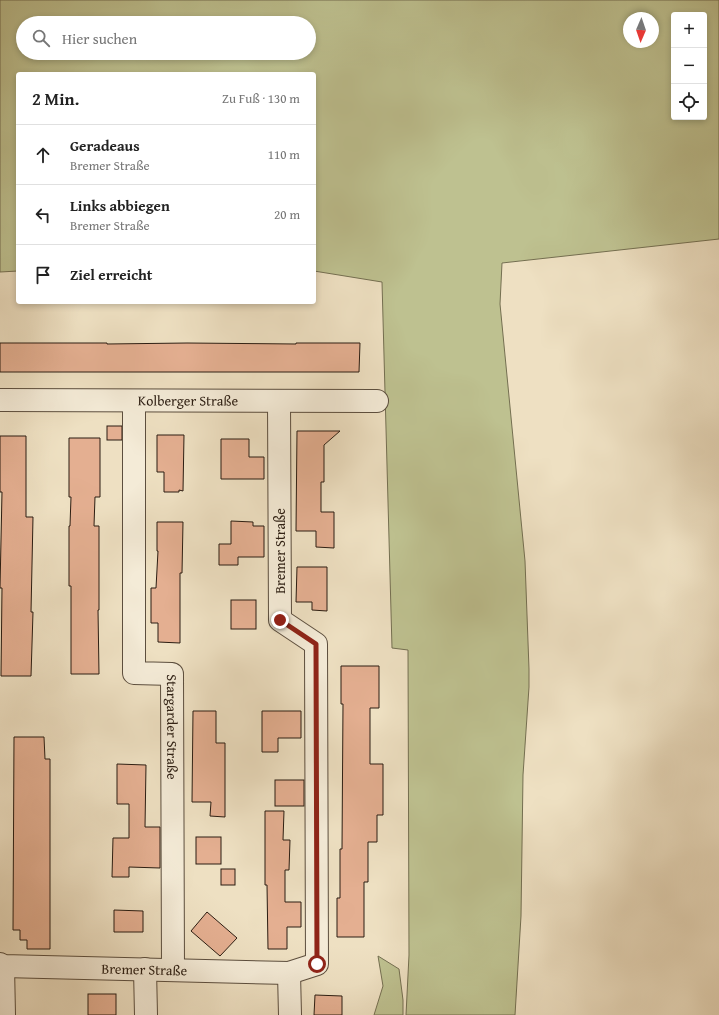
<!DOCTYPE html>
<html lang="de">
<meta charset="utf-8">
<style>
:root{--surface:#fff;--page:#f6f6f6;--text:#222;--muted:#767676;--line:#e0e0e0}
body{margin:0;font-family:"Gentium Book Plus",serif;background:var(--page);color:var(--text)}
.controls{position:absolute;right:12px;top:12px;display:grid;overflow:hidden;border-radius:4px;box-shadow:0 2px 6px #0003}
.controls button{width:36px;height:36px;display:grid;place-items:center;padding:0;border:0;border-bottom:1px solid var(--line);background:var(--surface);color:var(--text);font:20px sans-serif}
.compass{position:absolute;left:623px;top:12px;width:36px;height:36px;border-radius:50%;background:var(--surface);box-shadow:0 2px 6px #0003;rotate:182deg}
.stop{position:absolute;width:12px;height:12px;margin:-9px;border:3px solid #8f2418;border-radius:50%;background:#fff}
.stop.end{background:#8f2418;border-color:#fff;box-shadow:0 1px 4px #0008}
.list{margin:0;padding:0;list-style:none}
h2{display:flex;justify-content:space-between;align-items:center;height:52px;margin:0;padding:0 16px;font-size:17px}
h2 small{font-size:13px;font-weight:400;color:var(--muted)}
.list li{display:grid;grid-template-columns:26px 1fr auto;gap:12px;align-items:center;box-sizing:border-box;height:60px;padding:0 16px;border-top:1px solid var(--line)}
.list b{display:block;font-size:15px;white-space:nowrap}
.list p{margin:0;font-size:13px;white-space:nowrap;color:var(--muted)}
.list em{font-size:13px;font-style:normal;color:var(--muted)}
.icon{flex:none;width:22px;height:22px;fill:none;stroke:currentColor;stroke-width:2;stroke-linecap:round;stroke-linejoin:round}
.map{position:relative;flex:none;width:719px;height:1015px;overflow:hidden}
.search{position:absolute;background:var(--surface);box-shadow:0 2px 6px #0003;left:16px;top:16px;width:300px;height:44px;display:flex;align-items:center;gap:10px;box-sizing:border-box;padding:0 14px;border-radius:22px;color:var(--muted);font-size:15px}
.panel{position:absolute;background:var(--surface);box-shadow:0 2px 6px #0003;left:16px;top:72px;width:300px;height:232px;border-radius:4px}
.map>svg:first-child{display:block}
.green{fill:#bec190;stroke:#746f51;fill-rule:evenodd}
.building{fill:#e4af91;stroke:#2b1d12}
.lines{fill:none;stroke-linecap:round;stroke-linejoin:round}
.minor-casing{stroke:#5c4e3e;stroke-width:24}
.minor{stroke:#f4ebd7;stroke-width:22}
.route{stroke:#8f2418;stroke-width:5}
.labels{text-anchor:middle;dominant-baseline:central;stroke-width:3;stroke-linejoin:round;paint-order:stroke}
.street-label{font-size:14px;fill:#2b1d12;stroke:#f4ebd7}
</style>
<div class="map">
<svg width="719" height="1015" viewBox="0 0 719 1015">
<rect width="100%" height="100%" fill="#eee0c2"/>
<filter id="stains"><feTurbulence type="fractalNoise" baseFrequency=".005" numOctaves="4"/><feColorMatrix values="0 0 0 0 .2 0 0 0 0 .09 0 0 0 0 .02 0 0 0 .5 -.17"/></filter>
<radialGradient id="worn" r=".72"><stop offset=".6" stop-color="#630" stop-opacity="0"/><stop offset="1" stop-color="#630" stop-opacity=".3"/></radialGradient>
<g class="green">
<path d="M 0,0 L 719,0 L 719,239 L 502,263 L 500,304 L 525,561 L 529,669 L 529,687 L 523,775 L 521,916 L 515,1015 L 406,1015 L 409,955 L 408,650 L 392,648 L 382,282 L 314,271 L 314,74 L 18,74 L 18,271 L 0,272 ZM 674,15 L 704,15 L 704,117 L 674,117 ZM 629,18 L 653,18 L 653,42 L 629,42 ZM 23,23 L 309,23 L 309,53 L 23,53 Z"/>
<path d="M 378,956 L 399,969 L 403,1000 L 403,1015 L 374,1015 L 383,986 Z"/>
</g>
<g class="building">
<path d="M 0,343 L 107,343 L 107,344 L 187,343 L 296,344 L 296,343 L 360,343 L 359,372 L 0,372 Z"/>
<rect x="107" y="426" width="15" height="14"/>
<path d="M 297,431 L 340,431 L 324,445 L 324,482 L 321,482 L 321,512 L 334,512 L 334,548 L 316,547 L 316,531 L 296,531 Z"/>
<path d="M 157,435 L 184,435 L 183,491 L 179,490 L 179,492 L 164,492 L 164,472 L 157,472 Z"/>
<path d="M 0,436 L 26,436 L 26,517 L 33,517 L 31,612 L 33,612 L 31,676 L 1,676 L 2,588 L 0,588 L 2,492 L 0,492 Z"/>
<path d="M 69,438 L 100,438 L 100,497 L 95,497 L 94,526 L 99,526 L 99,610 L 98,610 L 99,674 L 71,674 L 71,586 L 69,586 L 69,526 L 70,526 L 71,497 L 69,497 Z"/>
<path d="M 221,439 L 249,439 L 249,457 L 264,457 L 264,479 L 221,479 Z"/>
<path d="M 231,521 L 253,522 L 253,526 L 264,526 L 264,557 L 238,557 L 238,565 L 219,565 L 219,544 L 231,544 Z"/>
<path d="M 157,522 L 183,522 L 182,573 L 180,573 L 180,643 L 158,642 L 158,623 L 151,623 L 151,588 L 156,588 L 158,551 L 157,551 Z"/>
<path d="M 297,567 L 327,567 L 327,611 L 312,610 L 312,602 L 296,602 Z"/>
<rect x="231" y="600" width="25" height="29"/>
<path d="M 341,666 L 379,666 L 379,708 L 370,708 L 370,764 L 383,764 L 383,815 L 377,815 L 377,842 L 368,842 L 368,882 L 364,882 L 364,937 L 337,937 L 337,898 L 340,898 L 340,849 L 342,849 L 343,704 L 341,704 Z"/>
<path d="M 193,711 L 216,711 L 216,743 L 225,743 L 225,817 L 210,816 L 211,802 L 192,802 Z"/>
<path d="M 262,711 L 301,711 L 301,738 L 278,738 L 278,752 L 262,752 Z"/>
<path d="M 14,737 L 44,737 L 45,759 L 50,759 L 50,949 L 27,949 L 27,940 L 20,940 L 20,930 L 13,930 Z"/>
<path d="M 117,764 L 146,765 L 145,827 L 160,827 L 160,868 L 129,867 L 129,877 L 112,877 L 113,838 L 129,838 L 129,804 L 117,804 Z"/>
<rect x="275" y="780" width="29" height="26"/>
<path d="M 265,811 L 284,811 L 283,840 L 290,840 L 289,870 L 285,870 L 285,902 L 301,902 L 301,927 L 287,927 L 287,949 L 268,949 L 267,885 L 265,885 Z"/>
<rect x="196" y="837" width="25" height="27"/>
<rect x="221" y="869" width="14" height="16"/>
<path d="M 114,910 L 143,911 L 143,932 L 114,932 Z"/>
<path d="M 207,912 L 237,938 L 220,956 L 191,931 Z"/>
<rect x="88" y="994" width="28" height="21"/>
<path d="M 315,995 L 342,996 L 342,1015 L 314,1015 Z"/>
</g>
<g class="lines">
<g class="minor-casing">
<g id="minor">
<path id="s1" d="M 0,400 L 377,401"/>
<path id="s2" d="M 134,401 L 134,673 L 172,674 L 173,970"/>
<path id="s3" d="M 0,964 L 3,966 L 289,973 L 317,964 L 316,644 L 280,620 L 279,401"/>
<path d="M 3,966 L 4,1015"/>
<path d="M 145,969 L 146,1015"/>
<path d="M 289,973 L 290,1015"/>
</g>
</g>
<use href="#minor" class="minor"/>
</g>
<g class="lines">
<path class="route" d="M 280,620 L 316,644 L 317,964"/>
</g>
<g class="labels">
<g class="street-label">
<text stroke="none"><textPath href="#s1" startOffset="188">Kolberger Straße</textPath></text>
<text transform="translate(280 551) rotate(-90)">Bremer Straße</text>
<text stroke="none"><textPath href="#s2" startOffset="363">Stargarder Straße</textPath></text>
<text stroke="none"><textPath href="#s3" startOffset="145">Bremer Straße</textPath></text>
</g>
</g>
<rect width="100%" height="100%" filter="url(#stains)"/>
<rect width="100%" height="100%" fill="url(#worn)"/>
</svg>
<div class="controls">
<button>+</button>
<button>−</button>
<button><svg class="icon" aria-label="locate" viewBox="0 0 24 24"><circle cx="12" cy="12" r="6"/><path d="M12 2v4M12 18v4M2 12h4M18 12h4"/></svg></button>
</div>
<svg class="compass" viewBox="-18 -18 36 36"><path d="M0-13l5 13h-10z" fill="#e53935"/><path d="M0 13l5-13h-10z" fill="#767676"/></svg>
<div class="stop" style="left:317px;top:964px"></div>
<div class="stop end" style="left:280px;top:620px"></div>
<div class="search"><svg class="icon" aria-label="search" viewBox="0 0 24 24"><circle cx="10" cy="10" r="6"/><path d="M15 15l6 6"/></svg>Hier suchen</div>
<section class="panel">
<h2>2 Min.<small>Zu Fuß · 130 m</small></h2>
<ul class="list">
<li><svg class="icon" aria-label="ahead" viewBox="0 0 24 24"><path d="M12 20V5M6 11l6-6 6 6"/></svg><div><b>Geradeaus</b><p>Bremer Straße</p></div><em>110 m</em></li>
<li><svg class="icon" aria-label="left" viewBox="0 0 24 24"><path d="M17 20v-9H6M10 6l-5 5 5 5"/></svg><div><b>Links abbiegen</b><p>Bremer Straße</p></div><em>20 m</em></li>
<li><svg class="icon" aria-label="arrive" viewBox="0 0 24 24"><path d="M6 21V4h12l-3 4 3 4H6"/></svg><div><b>Ziel erreicht</b></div></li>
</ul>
</section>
</div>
